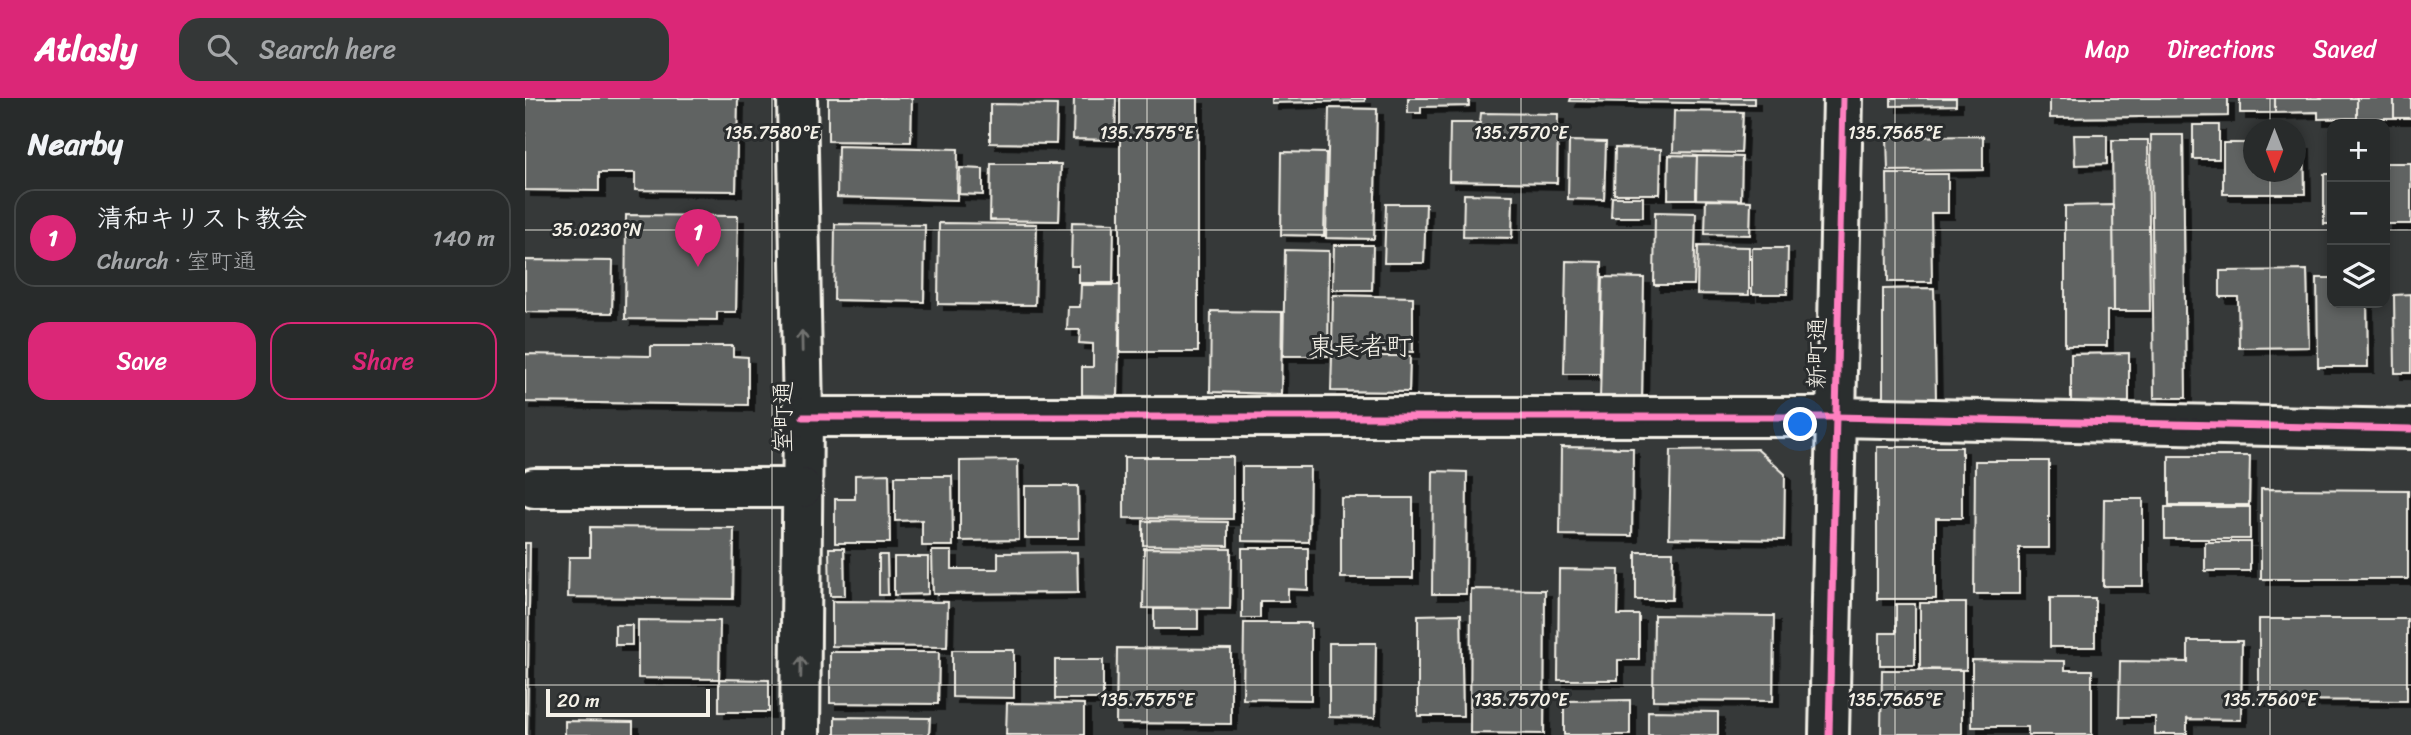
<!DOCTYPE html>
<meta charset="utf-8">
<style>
:root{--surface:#282b2b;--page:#343737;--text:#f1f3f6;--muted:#a5a7a9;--line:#444747;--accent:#db2777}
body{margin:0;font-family:Sriracha,"Klee One",sans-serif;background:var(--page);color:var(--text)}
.controls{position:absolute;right:21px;top:21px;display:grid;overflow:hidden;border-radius:14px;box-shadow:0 4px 10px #0003}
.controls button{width:63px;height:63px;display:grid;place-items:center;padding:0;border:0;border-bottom:2px solid var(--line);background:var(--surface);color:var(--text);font:35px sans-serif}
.compass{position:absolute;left:1718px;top:21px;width:63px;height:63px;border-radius:50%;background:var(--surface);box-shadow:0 4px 10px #0003;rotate:180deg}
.scale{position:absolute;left:21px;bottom:18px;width:164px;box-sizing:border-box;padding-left:7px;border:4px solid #f4f1e8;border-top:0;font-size:19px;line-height:24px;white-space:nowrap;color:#f4f1e8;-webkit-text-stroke:5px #2a2d2e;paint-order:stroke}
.you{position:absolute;left:1276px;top:327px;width:24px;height:24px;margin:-18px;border:5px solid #fff;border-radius:50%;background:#1a73e8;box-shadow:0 0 0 10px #1a73e833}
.badge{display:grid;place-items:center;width:46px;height:46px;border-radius:50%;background:var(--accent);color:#fff;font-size:23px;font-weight:700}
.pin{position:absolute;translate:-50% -58px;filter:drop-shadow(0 2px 4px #0008)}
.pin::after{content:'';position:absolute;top:37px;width:24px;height:21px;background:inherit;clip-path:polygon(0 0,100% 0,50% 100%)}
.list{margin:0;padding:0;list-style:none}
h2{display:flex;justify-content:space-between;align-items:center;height:91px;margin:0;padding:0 28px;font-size:30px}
h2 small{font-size:23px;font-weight:400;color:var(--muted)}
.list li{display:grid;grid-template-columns:46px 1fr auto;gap:21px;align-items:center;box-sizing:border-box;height:98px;margin:0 14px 14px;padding:0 14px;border:2px solid var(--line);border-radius:21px}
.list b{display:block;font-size:26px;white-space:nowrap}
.list p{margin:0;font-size:23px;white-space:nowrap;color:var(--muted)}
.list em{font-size:23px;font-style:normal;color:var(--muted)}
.actions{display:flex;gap:14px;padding:21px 28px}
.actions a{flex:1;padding:16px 0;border:2px solid var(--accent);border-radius:21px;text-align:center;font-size:24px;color:var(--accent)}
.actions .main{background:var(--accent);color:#fff}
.icon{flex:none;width:38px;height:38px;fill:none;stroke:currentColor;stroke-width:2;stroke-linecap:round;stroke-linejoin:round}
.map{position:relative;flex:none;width:1886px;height:637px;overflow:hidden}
header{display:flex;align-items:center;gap:42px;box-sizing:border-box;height:98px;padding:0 35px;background:var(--accent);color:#fff}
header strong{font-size:33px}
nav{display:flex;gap:38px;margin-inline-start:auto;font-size:24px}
.search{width:490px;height:63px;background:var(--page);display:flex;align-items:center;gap:18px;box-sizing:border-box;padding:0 24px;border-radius:21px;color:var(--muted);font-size:26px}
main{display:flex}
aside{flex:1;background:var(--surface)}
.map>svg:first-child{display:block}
.building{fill:#616362;stroke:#f4f1e8;stroke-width:2;filter:url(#shadow)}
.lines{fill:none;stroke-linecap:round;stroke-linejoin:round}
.minor-casing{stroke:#f4f1e8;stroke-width:44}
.minor{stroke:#2a2d2e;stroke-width:38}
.cycleway-casing{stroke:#2a2d2e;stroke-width:11}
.cycleway{stroke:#ff80c0;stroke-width:7}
.oneway{stroke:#71726f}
.ticks{fill:none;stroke:#f4f1e8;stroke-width:2;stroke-opacity:0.45}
.labels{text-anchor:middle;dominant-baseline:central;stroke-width:6;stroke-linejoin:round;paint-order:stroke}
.street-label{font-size:24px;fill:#f4f1e8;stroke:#2a2d2e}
.neighbourhood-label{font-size:26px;fill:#f4f1e8;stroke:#2a2d2e}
.ticks-label{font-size:18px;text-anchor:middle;fill:#f4f1e8;stroke:#2a2d2e;stroke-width:6;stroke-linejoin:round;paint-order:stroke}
</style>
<header>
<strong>Atlasly</strong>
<div class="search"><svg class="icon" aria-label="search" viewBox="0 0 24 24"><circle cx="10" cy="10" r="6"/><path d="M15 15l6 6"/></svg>Search here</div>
<nav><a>Map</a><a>Directions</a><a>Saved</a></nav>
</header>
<main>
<aside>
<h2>Nearby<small></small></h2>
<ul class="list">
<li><span class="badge">1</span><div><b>清和キリスト教会</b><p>Church · 室町通</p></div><em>140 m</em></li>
</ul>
<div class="actions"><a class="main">Save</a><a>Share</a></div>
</aside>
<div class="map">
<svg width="1886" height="637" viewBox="0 0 1886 637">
<defs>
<filter id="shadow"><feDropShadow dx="6" dy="6" stdDeviation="0" flood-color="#0009"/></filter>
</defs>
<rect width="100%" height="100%" fill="#363939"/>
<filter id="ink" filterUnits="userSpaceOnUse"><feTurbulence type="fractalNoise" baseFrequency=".0143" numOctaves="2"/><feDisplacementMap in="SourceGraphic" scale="14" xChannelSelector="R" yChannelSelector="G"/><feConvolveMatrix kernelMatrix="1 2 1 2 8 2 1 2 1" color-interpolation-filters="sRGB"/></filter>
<g filter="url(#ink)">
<g class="building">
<path d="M 0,0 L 213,0 L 211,93 L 110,92 L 110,75 L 74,75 L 74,93 L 0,92 Z"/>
<path d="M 303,0 L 387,0 L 386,44 L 303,43 Z"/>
<path d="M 549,0 L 591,0 L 590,42 L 548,41 Z"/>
<rect x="595" y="0" width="78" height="254"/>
<path d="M 746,0 L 840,0 L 840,3 L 746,5 Z"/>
<path d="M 883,0 L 944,0 L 944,8 L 896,9 L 896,15 L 883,15 Z"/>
<path d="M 1046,0 L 1229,0 L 1229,6 L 1045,3 Z"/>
<path d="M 1366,0 L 1431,0 L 1431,7 L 1366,8 Z"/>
<path d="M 1525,0 L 1703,0 L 1703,18 L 1525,20 Z"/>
<rect x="1715" y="0" width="35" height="15"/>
<path d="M 1750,0 L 1832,0 L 1832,20 L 1793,21 L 1793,14 L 1750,15 Z"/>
<rect x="1832" y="0" width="37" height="20"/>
<rect x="1869" y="0" width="17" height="20"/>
<path d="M 465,6 L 532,7 L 531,46 L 465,45 Z"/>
<path d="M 804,10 L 852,11 L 849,141 L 801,140 Z"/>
<path d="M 1149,13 L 1218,14 L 1216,55 L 1148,54 Z"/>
<path d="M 956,15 L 1033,16 L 1032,85 L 924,83 L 925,25 L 955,25 Z"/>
<rect x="1668" y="27" width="26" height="34"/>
<path d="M 1549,37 L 1582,37 L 1582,66 L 1550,67 Z"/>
<path d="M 1626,37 L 1658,37 L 1661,300 L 1629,300 Z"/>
<path d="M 1458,38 L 1458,72 L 1363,73 L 1362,39 Z"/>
<path d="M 1587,42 L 1623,42 L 1625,213 L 1589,213 Z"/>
<path d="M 1044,43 L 1081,44 L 1079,102 L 1043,101 Z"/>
<path d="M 1698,45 L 1728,45 L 1728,74 L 1770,74 L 1770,45 L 1779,45 L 1780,96 L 1698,96 Z"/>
<path d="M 313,48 L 433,51 L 432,102 L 312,99 Z"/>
<path d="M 1090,50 L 1136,51 L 1135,96 L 1089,96 Z"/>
<path d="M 757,54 L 801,55 L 799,138 L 756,137 Z"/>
<path d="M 1144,57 L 1172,58 L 1171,101 L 1143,101 Z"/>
<path d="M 1172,58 L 1217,59 L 1216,102 L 1171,101 Z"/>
<rect x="1860" y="65" width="26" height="61"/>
<path d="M 466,66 L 536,66 L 534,123 L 465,122 Z"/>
<path d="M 435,70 L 458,71 L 458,97 L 434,96 Z"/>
<path d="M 1362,76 L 1423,76 L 1423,115 L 1406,115 L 1407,184 L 1363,184 Z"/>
<rect x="1799" y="76" width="8" height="50"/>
<path d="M 939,96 L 988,97 L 987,140 L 938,139 Z"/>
<path d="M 1087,99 L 1118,99 L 1118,119 L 1086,119 Z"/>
<path d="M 1181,102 L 1226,103 L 1225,137 L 1180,136 Z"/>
<path d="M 861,106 L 901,106 L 899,165 L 859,165 Z"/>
<path d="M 1588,107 L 1589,213 L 1582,213 L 1582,248 L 1540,248 L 1540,108 Z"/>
<path d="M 1130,114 L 1171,115 L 1169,187 L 1129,187 Z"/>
<path d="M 101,117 L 213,118 L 211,214 L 192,214 L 192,222 L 100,221 Z"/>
<path d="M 547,124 L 589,125 L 588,185 L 554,185 L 554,168 L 546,168 Z"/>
<path d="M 414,125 L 512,126 L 510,207 L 413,206 Z"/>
<path d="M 310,126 L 400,127 L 399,204 L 309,202 Z"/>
<path d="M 809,147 L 848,147 L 847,192 L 808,192 Z"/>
<path d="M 1173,148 L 1224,149 L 1224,197 L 1172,196 Z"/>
<path d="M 1227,150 L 1263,150 L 1262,196 L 1227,196 Z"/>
<path d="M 760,152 L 804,153 L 803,258 L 758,258 Z"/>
<path d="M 0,162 L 88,163 L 87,215 L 0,214 Z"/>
<path d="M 1041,163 L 1077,164 L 1075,276 L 1039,276 Z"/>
<path d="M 1782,172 L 1784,249 L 1714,250 L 1713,199 L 1695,199 L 1695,173 Z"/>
<path d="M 1078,179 L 1119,180 L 1117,303 L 1075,302 Z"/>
<path d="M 1792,180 L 1807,180 L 1807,205 L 1842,205 L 1843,269 L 1793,269 Z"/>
<path d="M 556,187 L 595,187 L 593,298 L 557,297 L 557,269 L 568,269 L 568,246 L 554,245 L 555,232 L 542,232 L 543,209 L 555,209 Z"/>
<path d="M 1409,190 L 1411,303 L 1358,303 L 1358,191 Z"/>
<path d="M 1886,196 L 1886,275 L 1870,275 L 1869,197 Z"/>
<path d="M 808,197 L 888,199 L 888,254 L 807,252 Z"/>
<path d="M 686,213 L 757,214 L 756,296 L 685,294 Z"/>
<path d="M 126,248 L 208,248 L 208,258 L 223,259 L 223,307 L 0,304 L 0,256 L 126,258 Z"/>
<path d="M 1604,255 L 1604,306 L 1546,307 L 1546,256 Z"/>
<path d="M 807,258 L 885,258 L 884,294 L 806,293 Z"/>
<path d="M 1036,349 L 1108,350 L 1107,438 L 1035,437 Z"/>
<path d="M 1352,349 L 1437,349 L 1437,420 L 1411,420 L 1411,501 L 1352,501 Z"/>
<path d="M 1232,351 L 1260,376 L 1259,442 L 1144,440 L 1146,352 Z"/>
<path d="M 1644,358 L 1725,358 L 1724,407 L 1644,407 Z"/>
<path d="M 599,359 L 708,359 L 708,421 L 599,420 Z"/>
<path d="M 493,362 L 494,442 L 435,443 L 435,363 Z"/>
<path d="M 1450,363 L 1524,363 L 1524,450 L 1494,450 L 1494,496 L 1449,496 Z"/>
<path d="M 717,369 L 785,369 L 784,444 L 717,443 Z"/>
<path d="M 908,373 L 942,374 L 941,496 L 907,496 Z"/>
<path d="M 364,376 L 365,445 L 310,445 L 310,401 L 330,401 L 330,377 Z"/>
<path d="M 370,378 L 427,378 L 428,448 L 397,448 L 397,422 L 370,423 Z"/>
<path d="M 500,388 L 553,388 L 554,440 L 500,440 Z"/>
<path d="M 1736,391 L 1883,392 L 1883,481 L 1736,481 Z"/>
<rect x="816" y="400" width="72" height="80"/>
<path d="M 1579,401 L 1618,401 L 1618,488 L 1578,488 Z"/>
<rect x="1640" y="409" width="85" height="32"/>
<path d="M 618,423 L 703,424 L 703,448 L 618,447 Z"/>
<path d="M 65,429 L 209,430 L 208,501 L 43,499 L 44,459 L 65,459 Z"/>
<rect x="1680" y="444" width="45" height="29"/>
<path d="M 0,445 L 5,445 L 2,637 L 0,637 Z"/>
<path d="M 304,450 L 319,450 L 320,498 L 305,498 Z"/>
<path d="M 619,450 L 706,451 L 705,511 L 618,510 Z"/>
<path d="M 717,450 L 783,450 L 783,492 L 763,491 L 763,503 L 735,503 L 735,520 L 717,520 Z"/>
<path d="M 407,453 L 427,453 L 427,471 L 473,471 L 473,455 L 552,454 L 553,495 L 408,496 Z"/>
<path d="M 1111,454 L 1148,454 L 1147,502 L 1111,502 Z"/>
<path d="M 354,457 L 362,457 L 363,497 L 354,497 Z"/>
<path d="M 369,459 L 403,459 L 403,496 L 369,497 Z"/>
<path d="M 1034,471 L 1094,472 L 1093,517 L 1114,517 L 1114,562 L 1093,562 L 1093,582 L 1033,582 Z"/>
<path d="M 946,491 L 1020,492 L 1019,636 L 945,635 Z"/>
<rect x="1525" y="500" width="45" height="49"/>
<path d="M 307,503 L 423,504 L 422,549 L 307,548 Z"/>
<path d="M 1395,505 L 1441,505 L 1441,572 L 1395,571 Z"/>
<path d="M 1371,506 L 1390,506 L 1390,567 L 1355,567 L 1355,535 L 1371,535 Z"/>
<rect x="629" y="511" width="44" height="20"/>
<path d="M 936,516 L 938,618 L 893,618 L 893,517 Z"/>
<path d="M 1129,517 L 1249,518 L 1248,603 L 1128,602 Z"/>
<path d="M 1734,521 L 1882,521 L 1882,603 L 1734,602 Z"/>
<path d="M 113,522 L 195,523 L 194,581 L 113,580 Z"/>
<path d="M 719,525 L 786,525 L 786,602 L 718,601 Z"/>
<rect x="90" y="527" width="17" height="20"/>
<path d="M 1663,543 L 1717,543 L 1716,622 L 1663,621 L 1662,619 L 1662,636 L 1630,636 L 1630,619 L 1594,619 L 1595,563 L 1663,564 Z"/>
<path d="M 804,545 L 851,545 L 850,620 L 804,619 Z"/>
<path d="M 592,550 L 706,551 L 706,626 L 591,625 Z"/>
<path d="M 427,552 L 489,552 L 489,600 L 427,599 Z"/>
<path d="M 305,554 L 414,554 L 413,606 L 305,605 Z"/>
<rect x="530" y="562" width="48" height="39"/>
<path d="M 1447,562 L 1540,563 L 1540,572 L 1567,572 L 1567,637 L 1503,637 L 1503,629 L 1447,629 Z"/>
<path d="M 1357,572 L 1437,572 L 1437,636 L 1356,636 Z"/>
<path d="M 194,581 L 244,582 L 244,614 L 194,614 Z"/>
<path d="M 1105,602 L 1105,637 L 1039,637 L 1039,603 Z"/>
<path d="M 482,605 L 559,606 L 559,637 L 481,637 Z"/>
<path d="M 1123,613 L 1193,614 L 1193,637 L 1123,637 Z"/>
<path d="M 310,619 L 405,620 L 404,637 L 310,637 Z"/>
<path d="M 40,623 L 108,624 L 108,637 L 40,637 Z"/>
</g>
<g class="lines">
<g class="minor-casing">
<g id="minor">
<path d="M 272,0 L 278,319 L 275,637"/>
<path d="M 278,319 L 1310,319 L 1886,331"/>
<path d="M 9,390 L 277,390"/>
<path d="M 1304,637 L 1318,0"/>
</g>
</g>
<use href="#minor" class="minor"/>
<g class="cycleway-casing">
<g id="cycleway">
<path d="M 278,319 L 1310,319 L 1886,331"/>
<path d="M 1304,637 L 1318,0"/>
</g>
</g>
<use href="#cycleway" class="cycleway"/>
</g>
<defs><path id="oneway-shaft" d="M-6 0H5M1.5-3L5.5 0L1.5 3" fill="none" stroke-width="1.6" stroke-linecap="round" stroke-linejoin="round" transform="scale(1.75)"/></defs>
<g class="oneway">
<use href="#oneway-shaft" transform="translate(277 243) rotate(-91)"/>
<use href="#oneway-shaft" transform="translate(276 569) rotate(-89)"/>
</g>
</g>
<path class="ticks" d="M 247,0 L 247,637M 622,0 L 622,637M 996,0 L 996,637M 1370,0 L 1370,637M 1745,0 L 1745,32M 1745,74 L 1745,637M 0,132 L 1807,132M 1860,132 L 1886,132M 0,587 L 1886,587"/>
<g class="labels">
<g class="street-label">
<text transform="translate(1292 255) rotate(-89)">新町通</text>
<text transform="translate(258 319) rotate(-90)">室町通</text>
</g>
<g class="neighbourhood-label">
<text x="835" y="248">東長者町</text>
</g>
</g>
<g class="ticks-label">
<text x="247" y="41">135.7580°E</text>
<text x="622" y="41">135.7575°E</text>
<text x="996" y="41">135.7570°E</text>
<text x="1370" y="41">135.7565°E</text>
<text x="72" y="138">35.0230°N</text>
<text x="622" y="608">135.7575°E</text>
<text x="996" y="608">135.7570°E</text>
<text x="1370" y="608">135.7565°E</text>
<text x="1745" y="608">135.7560°E</text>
</g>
</svg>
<div class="controls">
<button>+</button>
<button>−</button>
<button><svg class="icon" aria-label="layers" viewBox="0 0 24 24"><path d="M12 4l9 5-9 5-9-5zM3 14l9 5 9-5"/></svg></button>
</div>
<svg class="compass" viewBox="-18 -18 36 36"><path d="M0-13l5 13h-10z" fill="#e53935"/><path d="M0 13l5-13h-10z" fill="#a5a7a9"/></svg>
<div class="scale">20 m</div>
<div class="you"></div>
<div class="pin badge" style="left:173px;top:169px">1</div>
</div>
</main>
